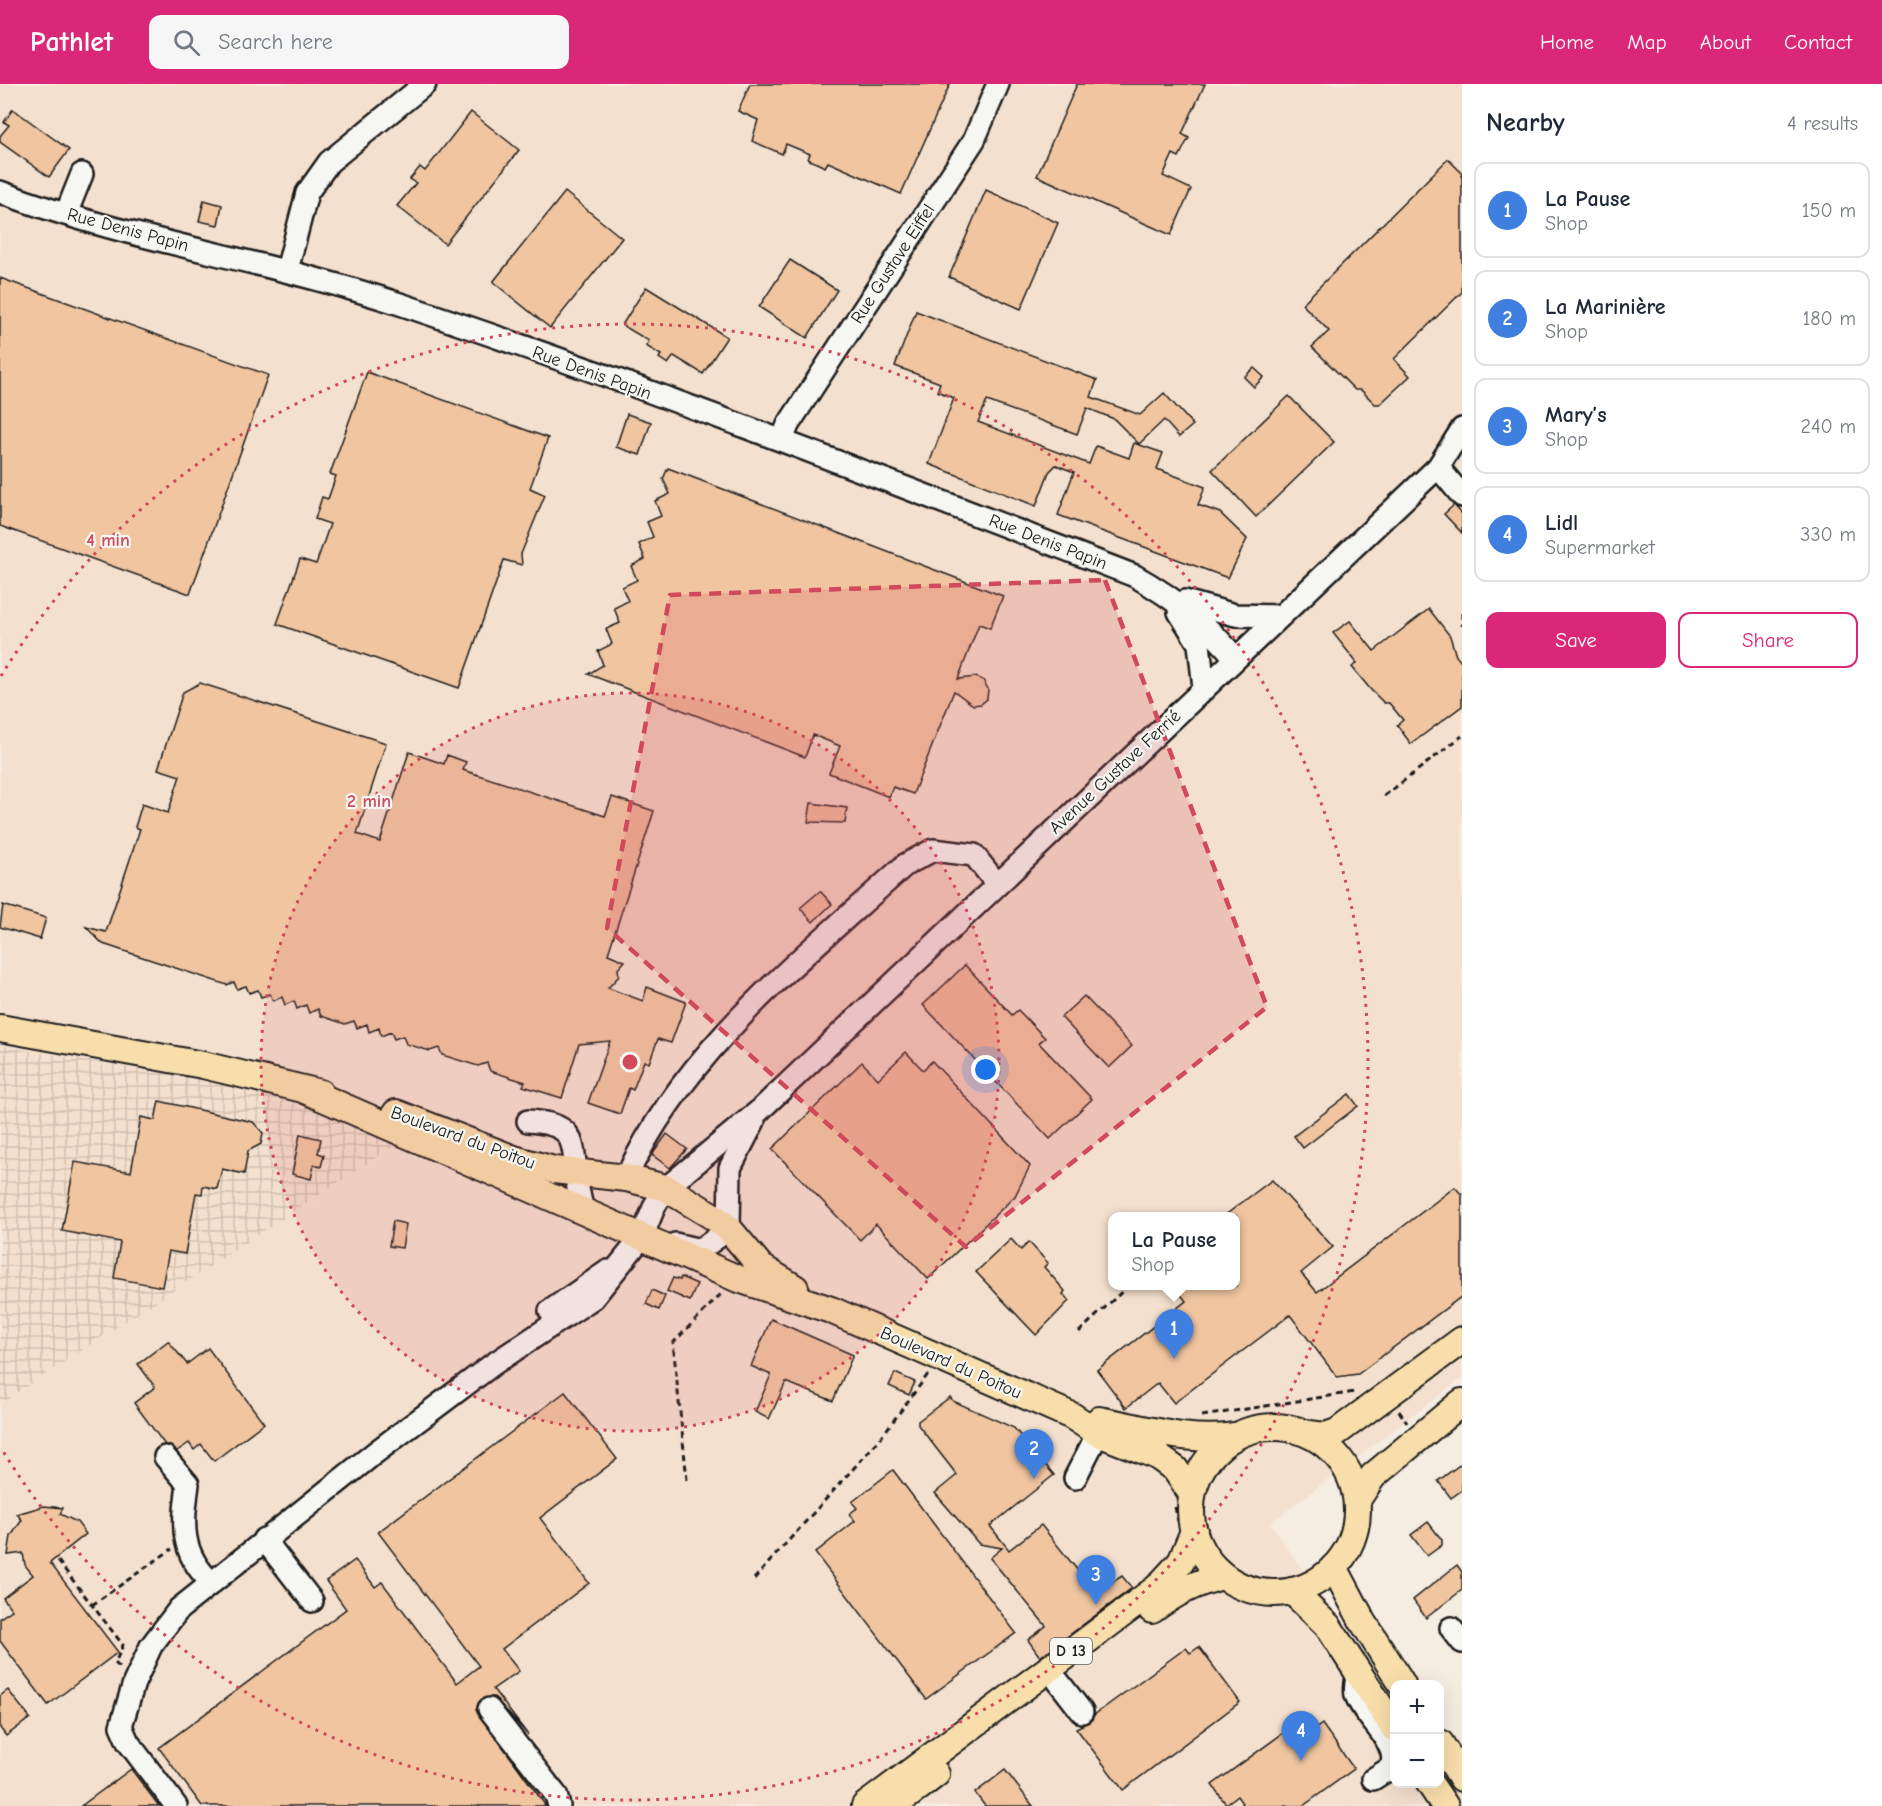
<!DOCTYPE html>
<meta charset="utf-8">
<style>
:root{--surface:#fff;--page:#f6f6f7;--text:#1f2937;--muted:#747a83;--line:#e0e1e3;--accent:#db2777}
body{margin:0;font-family:"Comic Neue",sans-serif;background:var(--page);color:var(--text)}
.controls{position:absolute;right:18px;bottom:18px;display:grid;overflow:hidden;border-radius:12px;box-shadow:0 6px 24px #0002}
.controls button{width:54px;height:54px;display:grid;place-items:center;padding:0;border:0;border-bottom:2px solid var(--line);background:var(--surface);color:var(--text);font:30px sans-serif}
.you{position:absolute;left:986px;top:986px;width:21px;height:21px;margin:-15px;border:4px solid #fff;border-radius:50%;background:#1a73e8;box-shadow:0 0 0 9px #1a73e833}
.badge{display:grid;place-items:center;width:39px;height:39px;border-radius:50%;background:var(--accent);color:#fff;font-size:20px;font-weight:700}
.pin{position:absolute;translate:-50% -50px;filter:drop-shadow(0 2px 3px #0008)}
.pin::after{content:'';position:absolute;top:32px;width:21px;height:18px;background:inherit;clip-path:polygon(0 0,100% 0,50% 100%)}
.popup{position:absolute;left:1108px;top:1128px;width:132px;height:78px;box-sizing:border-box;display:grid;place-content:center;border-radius:12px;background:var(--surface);filter:drop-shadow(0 2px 4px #0005);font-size:20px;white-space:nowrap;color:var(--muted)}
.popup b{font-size:22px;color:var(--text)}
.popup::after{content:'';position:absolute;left:50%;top:100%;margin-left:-12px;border:12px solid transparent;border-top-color:var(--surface)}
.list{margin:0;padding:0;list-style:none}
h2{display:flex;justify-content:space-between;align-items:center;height:78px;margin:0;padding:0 24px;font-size:26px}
h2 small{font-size:20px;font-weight:400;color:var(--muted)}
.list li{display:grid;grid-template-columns:39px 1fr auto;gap:18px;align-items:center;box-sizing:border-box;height:96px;margin:0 12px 12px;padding:0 12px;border:2px solid var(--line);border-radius:12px}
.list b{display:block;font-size:22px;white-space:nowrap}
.list p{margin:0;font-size:20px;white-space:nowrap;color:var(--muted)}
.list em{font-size:20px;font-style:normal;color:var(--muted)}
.actions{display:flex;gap:12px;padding:18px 24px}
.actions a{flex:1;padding:14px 0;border:2px solid var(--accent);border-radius:12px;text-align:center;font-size:21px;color:var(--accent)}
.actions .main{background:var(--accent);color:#fff}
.icon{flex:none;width:33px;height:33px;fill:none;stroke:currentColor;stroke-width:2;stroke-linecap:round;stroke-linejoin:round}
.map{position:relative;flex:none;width:1462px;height:1722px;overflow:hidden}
header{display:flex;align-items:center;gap:36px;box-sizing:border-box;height:84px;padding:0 30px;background:var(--accent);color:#fff}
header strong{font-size:28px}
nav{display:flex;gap:33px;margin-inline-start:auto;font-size:21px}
.search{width:420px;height:54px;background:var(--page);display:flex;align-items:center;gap:15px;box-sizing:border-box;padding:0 21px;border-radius:12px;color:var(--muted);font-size:22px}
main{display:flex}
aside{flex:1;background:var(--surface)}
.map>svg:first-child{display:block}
.built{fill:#f4e0ce;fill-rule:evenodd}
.industrial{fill:url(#industrial-grid)}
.building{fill:#f0c5a0;stroke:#1c1c1c;stroke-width:1.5}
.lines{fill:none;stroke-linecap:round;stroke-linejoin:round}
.minor-casing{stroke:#1c1c1c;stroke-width:26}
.major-casing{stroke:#1c1c1c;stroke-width:30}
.path{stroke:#1c1c1c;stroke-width:3;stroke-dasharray:6 4.5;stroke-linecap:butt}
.minor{stroke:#f6f6f2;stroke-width:21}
.major{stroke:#f8deab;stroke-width:26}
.marked{fill:#d1495b;fill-opacity:0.2;stroke:#d1495b;stroke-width:4.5;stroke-dasharray:12 8;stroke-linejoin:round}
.ring{fill:none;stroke:#d1495b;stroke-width:3;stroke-dasharray:3 6}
.labels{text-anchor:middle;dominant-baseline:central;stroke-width:4.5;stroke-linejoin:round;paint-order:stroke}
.shield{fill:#f6f6f2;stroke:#5d5d5c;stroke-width:1.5}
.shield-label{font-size:16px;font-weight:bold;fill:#1c1c1c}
.street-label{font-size:18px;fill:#1c1c1c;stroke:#f6f6f2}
.centre{fill:#d1495b;stroke:#f6f6f2;stroke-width:3}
.ring-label{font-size:18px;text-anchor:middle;font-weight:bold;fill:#d1495b;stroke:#f6f6f2;stroke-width:4.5;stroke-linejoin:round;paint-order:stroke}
</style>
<header>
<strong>Pathlet</strong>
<div class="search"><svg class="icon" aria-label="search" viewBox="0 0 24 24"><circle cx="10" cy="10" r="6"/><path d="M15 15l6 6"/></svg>Search here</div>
<nav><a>Home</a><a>Map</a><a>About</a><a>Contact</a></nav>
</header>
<main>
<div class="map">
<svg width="1462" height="1722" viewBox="0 0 1462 1722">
<defs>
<pattern id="industrial-grid" width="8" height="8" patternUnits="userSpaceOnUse" patternTransform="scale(1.5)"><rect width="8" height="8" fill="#f4e0ce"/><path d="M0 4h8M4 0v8" fill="none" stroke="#d1c0b0"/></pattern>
</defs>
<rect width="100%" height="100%" fill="#f5ece2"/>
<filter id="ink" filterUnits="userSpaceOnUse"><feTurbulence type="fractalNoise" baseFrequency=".0167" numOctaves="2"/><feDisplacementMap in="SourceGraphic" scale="12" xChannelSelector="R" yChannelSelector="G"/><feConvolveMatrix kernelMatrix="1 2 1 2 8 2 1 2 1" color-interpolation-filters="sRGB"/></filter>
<g filter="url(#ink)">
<path class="built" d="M 0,0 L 1462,0 L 1462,1294 L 1270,1439 L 1394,1617 L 1394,1700 L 1440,1700 L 1440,1677 L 1462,1660 L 1462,1722 L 0,1722 L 0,1320 L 400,1057 L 264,1006 L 0,962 ZM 1112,1132 L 1236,1132 L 1236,1202 L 1112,1202 Z"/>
<path class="industrial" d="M 0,962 L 264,1006 L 401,1057 L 0,1320 Z"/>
<g class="building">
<path d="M 750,0 L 950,0 L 901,110 L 828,78 L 825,83 L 808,75 L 810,70 L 786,60 L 782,70 L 752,57 L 758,36 L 738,27 Z"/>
<path d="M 1077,0 L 1205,0 L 1182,50 L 1189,54 L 1185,61 L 1179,73 L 1173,70 L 1163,92 L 1191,105 L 1171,151 L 1037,92 Z"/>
<path d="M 13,25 L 69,66 L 49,93 L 0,58 L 0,52 L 9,41 L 4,38 Z"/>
<path d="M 471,28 L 519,66 L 445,160 L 397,122 L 416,99 L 410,95 L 420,83 L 425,87 Z"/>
<path d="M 1448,75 L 1462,89 L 1462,208 L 1394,275 L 1410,292 L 1380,320 L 1375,320 L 1361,306 L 1355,306 L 1312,263 L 1329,247 L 1302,220 Z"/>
<path d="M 986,106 L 1058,139 L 1021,225 L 949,193 Z"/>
<path d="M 565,108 L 622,154 L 550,244 L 493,198 Z"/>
<path d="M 204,116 L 222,121 L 218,141 L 199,137 Z"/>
<path d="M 790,176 L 837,206 L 807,254 L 759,223 Z"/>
<path d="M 0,194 L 268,291 L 190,510 L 0,442 Z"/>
<path d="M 646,203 L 727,253 L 703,290 L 674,272 L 668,280 L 659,274 L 661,271 L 646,262 L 649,257 L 622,241 Z"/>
<path d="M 916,227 L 1097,296 L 1091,313 L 1140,331 L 1164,309 L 1193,341 L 1179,353 L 1164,336 L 1139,360 L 1114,335 L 1087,324 L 1077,350 L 987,317 L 978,338 L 1089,380 L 1096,362 L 1129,374 L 1134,359 L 1163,369 L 1157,385 L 1205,403 L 1198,421 L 1220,429 L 1247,455 L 1228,494 L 1058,431 L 1074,388 L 1056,381 L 1049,388 L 1036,422 L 929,380 L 954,314 L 937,307 L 940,299 L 895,282 Z"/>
<path d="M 1254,284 L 1264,293 L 1254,303 L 1244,293 Z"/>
<path d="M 367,288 L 548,354 L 530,404 L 545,411 L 521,470 L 522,481 L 504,476 L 459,604 L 277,540 L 300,475 L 316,480 L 330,440 L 315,435 L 322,413 L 328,415 L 336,392 L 330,390 Z"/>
<path d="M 1289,312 L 1334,358 L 1256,433 L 1212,386 Z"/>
<path d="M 627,330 L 651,338 L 640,371 L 616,363 Z"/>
<path d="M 668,384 L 1003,512 L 990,544 L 979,540 L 958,595 L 976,593 L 983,596 L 988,605 L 987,615 L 981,620 L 973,621 L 954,607 L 913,710 L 893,703 L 889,713 L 829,689 L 840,662 L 813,651 L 805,673 L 588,590 L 603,581 L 598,567 L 612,560 L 606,545 L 620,539 L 614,524 L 628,517 L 622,503 L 637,496 L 631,482 L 645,475 L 639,460 L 653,453 L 647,438 L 661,432 L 655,417 L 670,410 L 663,395 Z"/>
<path d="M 1454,421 L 1462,430 L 1462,449 L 1444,430 Z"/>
<path d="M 1429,525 L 1450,552 L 1456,572 L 1462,579 L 1462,622 L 1411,660 L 1397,641 L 1403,636 L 1389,619 L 1384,619 L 1371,606 L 1352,583 L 1357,579 L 1333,549 L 1350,537 L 1374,567 Z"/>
<path d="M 200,599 L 386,659 L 357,750 L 380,758 L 409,668 L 444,680 L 447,671 L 466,678 L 463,686 L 605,732 L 612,713 L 654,727 L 608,870 L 625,877 L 618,885 L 619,892 L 608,904 L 643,917 L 647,903 L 686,918 L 671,959 L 658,955 L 649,979 L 644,977 L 633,1006 L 629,1004 L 620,1030 L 588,1019 L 610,957 L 579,960 L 562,1014 L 523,1002 L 525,998 L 490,987 L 487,979 L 478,982 L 442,971 L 439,964 L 430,967 L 406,960 L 403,952 L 394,955 L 391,948 L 381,952 L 379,944 L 369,948 L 367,940 L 357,944 L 354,937 L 345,940 L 321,932 L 318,925 L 309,929 L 306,921 L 297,925 L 294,917 L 285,921 L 282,913 L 273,917 L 270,910 L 261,913 L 258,906 L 249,909 L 246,902 L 237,905 L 234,898 L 227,901 L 103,860 L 86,843 L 106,848 L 140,745 L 135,743 L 142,720 L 168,729 L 180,692 L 158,685 L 183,608 Z"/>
<path d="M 811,719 L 847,724 L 845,739 L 808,738 Z"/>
<path d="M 820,807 L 832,820 L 813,838 L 800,824 Z"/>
<path d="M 3,821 L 46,834 L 40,855 L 0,843 Z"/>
<path d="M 965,881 L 1012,931 L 1018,926 L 1045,954 L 1039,959 L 1092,1015 L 1050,1055 L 923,921 Z"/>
<path d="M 1084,912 L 1132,962 L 1109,984 L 1061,933 Z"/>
<path d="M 906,968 L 923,986 L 932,977 L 1030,1082 L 1015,1112 L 928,1195 L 876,1140 L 860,1156 L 772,1065 L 862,978 L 878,995 Z"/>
<path d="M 1349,1010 L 1358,1022 L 1303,1064 L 1294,1052 Z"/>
<path d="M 159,1017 L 253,1038 L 263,1049 L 261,1060 L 248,1067 L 244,1090 L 222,1085 L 217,1105 L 203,1102 L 202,1110 L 196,1109 L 185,1170 L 169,1167 L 162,1203 L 114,1194 L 120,1158 L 62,1147 L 75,1078 L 131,1088 L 141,1033 L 155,1036 Z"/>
<path d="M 300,1050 L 321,1055 L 318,1069 L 324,1071 L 321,1083 L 314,1081 L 311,1095 L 292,1090 Z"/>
<path d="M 667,1050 L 687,1065 L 670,1084 L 652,1071 Z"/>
<path d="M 1272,1096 L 1333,1163 L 1301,1189 L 1317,1208 L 1455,1103 L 1462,1111 L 1462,1212 L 1358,1290 L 1337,1293 L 1290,1231 L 1174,1319 L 1158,1299 L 1126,1324 L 1097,1286 L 1186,1217 L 1174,1202 L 1236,1202 L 1236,1132 L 1224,1132 Z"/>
<path d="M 393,1137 L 406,1140 L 402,1164 L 389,1162 Z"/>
<path d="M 1011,1155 L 1021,1166 L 1029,1158 L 1048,1179 L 1044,1183 L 1065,1207 L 1063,1210 L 1069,1217 L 1036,1251 L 976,1188 Z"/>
<path d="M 681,1193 L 697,1200 L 690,1217 L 667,1207 L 673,1194 L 680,1196 Z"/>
<path d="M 652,1206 L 665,1212 L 659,1226 L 646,1220 Z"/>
<path d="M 771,1235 L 853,1271 L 833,1317 L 786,1298 L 769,1335 L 755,1328 L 771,1291 L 751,1282 Z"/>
<path d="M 168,1257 L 187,1280 L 208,1264 L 264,1339 L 214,1377 L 201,1360 L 194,1366 L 189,1359 L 177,1367 L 165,1361 L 134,1319 L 155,1303 L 138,1280 Z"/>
<path d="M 895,1289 L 915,1298 L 909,1311 L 889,1302 Z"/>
<path d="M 565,1308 L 617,1375 L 540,1434 L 589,1499 L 502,1565 L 519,1587 L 493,1605 L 528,1651 L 494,1613 L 482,1615 L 476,1626 L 546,1722 L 202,1722 L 159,1664 L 346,1525 L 326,1497 L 355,1476 L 375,1503 L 382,1498 L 457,1599 L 479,1582 L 378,1448 Z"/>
<path d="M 950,1313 L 953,1317 L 1014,1344 L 1054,1391 L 990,1442 L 1009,1466 L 1041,1441 L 1096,1509 L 1122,1492 L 1132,1504 L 1040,1573 L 1028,1556 L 1046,1542 L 990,1474 L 1002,1464 L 979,1460 L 935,1409 L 957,1391 L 918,1341 L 918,1337 Z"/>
<path d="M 1462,1379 L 1462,1406 L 1451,1414 L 1438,1397 Z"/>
<path d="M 893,1386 L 1016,1549 L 926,1615 L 815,1469 L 855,1437 L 849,1430 L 857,1424 L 852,1418 Z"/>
<path d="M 44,1422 L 63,1424 L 60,1430 L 77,1438 L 86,1450 L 50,1479 L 118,1568 L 48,1621 L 0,1557 L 0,1534 L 12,1526 L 3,1514 L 33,1491 L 25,1481 L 23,1469 L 8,1471 L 11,1452 L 22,1436 L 17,1430 Z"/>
<path d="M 1428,1438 L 1442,1456 L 1442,1461 L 1427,1472 L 1411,1451 Z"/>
<path d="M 1457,1481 L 1462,1488 L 1462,1506 L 1426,1534 L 1413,1516 Z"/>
<path d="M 1199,1563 L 1240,1618 L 1123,1706 L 1076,1644 L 1089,1638 L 1094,1631 L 1186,1564 L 1190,1569 Z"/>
<path d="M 8,1606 L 30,1634 L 6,1652 L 0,1644 L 0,1612 Z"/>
<path d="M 1305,1633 L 1314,1646 L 1322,1640 L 1354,1685 L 1303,1722 L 1244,1722 L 1237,1712 L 1226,1720 L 1212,1701 Z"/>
<path d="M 131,1685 L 159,1722 L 81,1722 Z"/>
<path d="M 1005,1686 L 1033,1722 L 985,1722 L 975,1709 Z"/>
</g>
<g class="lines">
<g class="minor-casing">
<g id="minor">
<path d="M 0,108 C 130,157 268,176 400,220 C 648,303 891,398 1135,492 C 1174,514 1207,539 1235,574"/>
<path d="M 66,130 L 82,90"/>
<path d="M 287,186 L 307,109 L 329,78 L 425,0"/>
<path d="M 782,356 L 788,341 L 974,56 L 998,0"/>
<path d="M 1438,383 L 1462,412"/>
<path d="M 1185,517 L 1235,531 L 1280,532"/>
<path d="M 1179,528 L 1199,560 L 1204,604"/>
<path d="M 528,1037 C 571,1040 573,1051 576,1090 C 577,1103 580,1115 583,1127"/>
<path d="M 626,1094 C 685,965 803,874 905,781 L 933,766 L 974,771 L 997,800"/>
<path d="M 675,1160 L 700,1166 L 729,1145 L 730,1084 L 754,1037"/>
<path d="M 550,1227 L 608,1187"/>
<path d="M 165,1373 L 188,1400 C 183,1439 179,1468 211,1498"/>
<path d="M 1075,1394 L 1098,1349"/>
<path d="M 264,1455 L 312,1517"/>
<path d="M 1451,1544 L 1462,1558"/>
<path d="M 1358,1587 C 1357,1594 1354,1605 1356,1611 C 1364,1635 1399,1657 1392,1683 L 1373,1695"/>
<path d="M 1058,1597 L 1082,1628"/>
<path d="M 489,1625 L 556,1711 L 559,1722"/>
<path d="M 176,1722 L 128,1658 L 121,1642 L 134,1599 L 151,1562 L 179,1525 L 376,1368 L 492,1281 L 593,1214 L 642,1153 L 655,1121 L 666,1104 L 760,1026 L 1438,383 L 1462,345"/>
</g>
</g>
<g class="major-casing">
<g id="major">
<path d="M 0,944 L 203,981 L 320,1009"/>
<path d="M 305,1006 L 736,1194 L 831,1226 L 1072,1332 L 1098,1349 L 1157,1372 L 1175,1385 L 1192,1410"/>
<path d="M 396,1029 L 514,1075 L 554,1086 L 626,1094 L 666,1104 L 714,1133 L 729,1145 L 761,1183 L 795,1204"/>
<path d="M 1099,1336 C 1145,1344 1188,1359 1234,1352"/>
<circle cx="1274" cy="1426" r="83"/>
<path d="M 1309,1350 L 1325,1352 L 1337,1348 L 1462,1256"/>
<path d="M 1357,1416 L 1373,1392 L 1462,1318"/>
<path d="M 1334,1483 L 1362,1536 L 1402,1600"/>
<path d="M 1292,1507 L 1328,1542 L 1394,1644"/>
<path d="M 1152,1526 C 1175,1509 1195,1499 1223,1492"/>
<path d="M 1440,1659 L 1462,1694"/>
<path d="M 1430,1700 L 1445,1722"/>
<path d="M 865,1722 L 1157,1504 L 1181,1478 L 1194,1447"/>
<path d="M 894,1722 L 936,1690"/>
</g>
</g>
<g class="path">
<path d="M 1462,529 L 1462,542"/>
<path d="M 1384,712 L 1462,652"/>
<path d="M 1079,1248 L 1128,1202"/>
<path d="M 1399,1327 L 1407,1339"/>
<path d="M 1202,1332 L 1355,1308"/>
<path d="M 687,1396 L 673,1259 L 723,1208"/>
<path d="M 1175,1423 L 1178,1437"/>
<path d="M 58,1477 L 123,1561 L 115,1579 L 122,1586"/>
<path d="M 754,1495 L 879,1356 L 929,1289"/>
<path d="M 92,1521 L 172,1465"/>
</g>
<use href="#minor" class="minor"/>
<use href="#major" class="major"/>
</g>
</g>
<path class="marked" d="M 1105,496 L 1267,923 L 966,1163 L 607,844 L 670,511 Z"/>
<circle cx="630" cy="978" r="369" fill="#d1495b" fill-opacity=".12"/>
<g class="ring">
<circle cx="630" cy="978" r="369"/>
<path d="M1 592A738 738 0 1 1 1 1364"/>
</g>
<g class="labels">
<rect class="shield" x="1050" y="1554" width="42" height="26" rx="4.5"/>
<g class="shield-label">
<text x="1071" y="1567">D 13</text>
</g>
<g class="street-label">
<text transform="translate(128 146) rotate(15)">Rue Denis Papin</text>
<text transform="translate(893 180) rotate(-57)">Rue Gustave Eiffel</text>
<text transform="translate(592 289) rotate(20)">Rue Denis Papin</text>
<text transform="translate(1048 458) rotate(21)">Rue Denis Papin</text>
<text transform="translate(1115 688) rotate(-43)">Avenue Gustave Ferrié</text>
<text transform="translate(463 1054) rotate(20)">Boulevard du Poitou</text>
<text transform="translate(951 1279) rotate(24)">Boulevard du Poitou</text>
</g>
</g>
<circle cx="630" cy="978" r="9" class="centre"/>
<g class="ring-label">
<text x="108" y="462">4 min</text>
<text x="369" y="723">2 min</text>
</g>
</svg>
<div class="controls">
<button>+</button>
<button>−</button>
</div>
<div class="you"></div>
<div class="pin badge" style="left:1174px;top:1275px;background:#3f7fe0">1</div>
<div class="popup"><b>La Pause</b>Shop</div>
<div class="pin badge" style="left:1034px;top:1395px;background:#3f7fe0">2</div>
<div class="pin badge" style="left:1096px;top:1521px;background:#3f7fe0">3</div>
<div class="pin badge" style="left:1301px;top:1677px;background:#3f7fe0">4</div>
</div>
<aside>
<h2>Nearby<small>4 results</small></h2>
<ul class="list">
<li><span class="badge" style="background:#3f7fe0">1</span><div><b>La Pause</b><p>Shop</p></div><em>150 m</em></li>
<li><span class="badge" style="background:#3f7fe0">2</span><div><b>La Marinière</b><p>Shop</p></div><em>180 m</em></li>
<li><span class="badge" style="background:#3f7fe0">3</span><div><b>Mary’s</b><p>Shop</p></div><em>240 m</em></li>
<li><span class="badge" style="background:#3f7fe0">4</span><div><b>Lidl</b><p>Supermarket</p></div><em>330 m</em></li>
</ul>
<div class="actions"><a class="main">Save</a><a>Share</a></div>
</aside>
</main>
